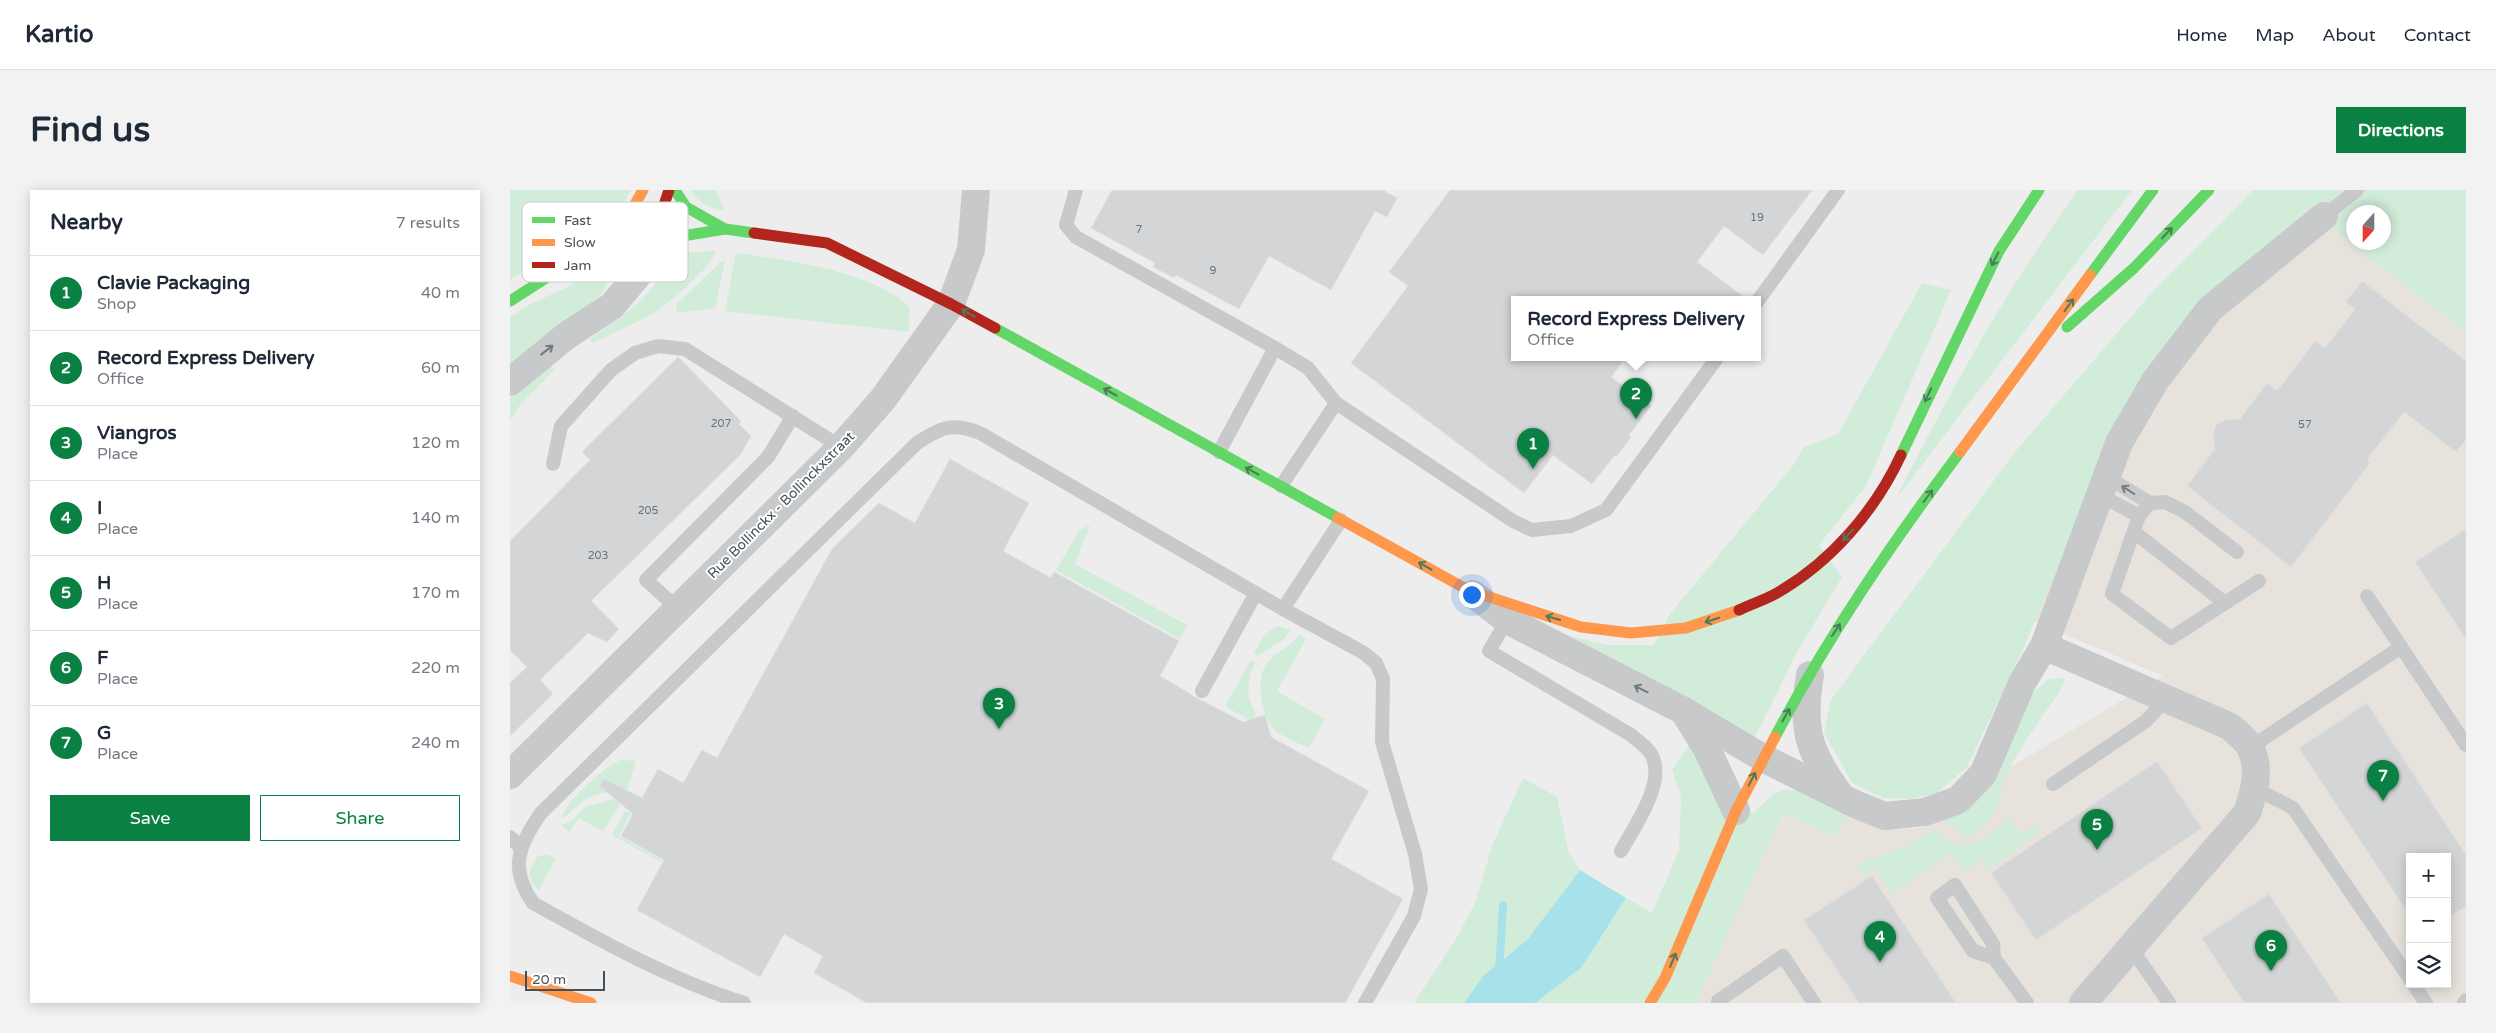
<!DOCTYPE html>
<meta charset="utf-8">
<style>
:root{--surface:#fff;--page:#f2f2f3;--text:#1f2937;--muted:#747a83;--line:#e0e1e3;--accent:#0b8043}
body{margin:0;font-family:"Varela Round",sans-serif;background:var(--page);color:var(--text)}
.controls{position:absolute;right:15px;bottom:15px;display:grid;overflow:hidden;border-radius:0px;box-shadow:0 2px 12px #0003}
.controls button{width:45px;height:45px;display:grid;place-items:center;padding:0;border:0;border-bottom:1px solid var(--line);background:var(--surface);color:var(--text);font:25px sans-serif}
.compass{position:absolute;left:1836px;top:15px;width:45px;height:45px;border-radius:50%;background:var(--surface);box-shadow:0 2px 12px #0003;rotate:201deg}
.scale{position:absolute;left:15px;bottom:12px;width:80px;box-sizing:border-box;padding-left:5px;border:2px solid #455158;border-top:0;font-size:14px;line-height:18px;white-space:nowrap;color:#455158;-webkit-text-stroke:4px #fff;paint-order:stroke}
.you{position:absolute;left:961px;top:404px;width:18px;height:18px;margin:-12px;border:4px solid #fff;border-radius:50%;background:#1a73e8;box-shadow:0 0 0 8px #1a73e833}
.badge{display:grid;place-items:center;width:32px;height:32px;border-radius:50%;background:var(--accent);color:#fff;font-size:16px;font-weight:700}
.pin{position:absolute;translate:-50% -41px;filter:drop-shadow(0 1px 2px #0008)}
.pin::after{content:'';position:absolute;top:26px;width:18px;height:15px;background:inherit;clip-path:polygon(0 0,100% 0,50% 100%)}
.popup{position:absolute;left:1001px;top:106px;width:250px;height:65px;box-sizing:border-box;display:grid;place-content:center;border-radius:0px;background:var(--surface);filter:drop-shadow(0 1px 4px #0005);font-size:16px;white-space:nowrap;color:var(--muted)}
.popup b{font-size:19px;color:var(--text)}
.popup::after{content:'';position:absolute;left:50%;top:100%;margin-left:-10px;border:10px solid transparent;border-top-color:var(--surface)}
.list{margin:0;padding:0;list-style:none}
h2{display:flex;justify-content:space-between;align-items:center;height:65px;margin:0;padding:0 20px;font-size:21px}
h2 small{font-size:16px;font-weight:400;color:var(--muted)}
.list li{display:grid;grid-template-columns:32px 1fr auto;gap:15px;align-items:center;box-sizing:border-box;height:75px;padding:0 20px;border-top:1px solid var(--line)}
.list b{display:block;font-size:19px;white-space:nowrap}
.list p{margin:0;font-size:16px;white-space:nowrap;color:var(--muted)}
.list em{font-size:16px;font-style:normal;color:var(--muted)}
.actions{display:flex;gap:10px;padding:15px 20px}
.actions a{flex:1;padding:11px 0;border:1px solid var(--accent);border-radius:0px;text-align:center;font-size:18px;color:var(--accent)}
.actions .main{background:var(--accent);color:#fff}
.icon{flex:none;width:28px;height:28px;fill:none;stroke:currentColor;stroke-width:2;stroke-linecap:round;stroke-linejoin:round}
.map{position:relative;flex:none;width:1956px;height:813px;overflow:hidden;border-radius:0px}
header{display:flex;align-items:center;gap:30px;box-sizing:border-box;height:70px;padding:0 25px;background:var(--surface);border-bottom:1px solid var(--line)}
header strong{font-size:24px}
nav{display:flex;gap:28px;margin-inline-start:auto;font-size:18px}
.intro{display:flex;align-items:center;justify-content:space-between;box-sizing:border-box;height:120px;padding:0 30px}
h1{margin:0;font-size:35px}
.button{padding:12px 22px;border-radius:0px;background:var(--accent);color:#fff;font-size:18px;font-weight:700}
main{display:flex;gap:30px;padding:0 30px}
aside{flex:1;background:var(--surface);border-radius:0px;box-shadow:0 2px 12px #0003}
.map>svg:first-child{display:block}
.commercial{fill:#e7e3dc;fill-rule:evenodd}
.green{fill:#d1ecd9;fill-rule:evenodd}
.water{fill:#a7e2ea}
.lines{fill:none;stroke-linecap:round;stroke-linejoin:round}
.stream{stroke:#a7e2ea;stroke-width:8}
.building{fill:#d4d5d6;stroke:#dfdfe0}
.lane{stroke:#c7c9cb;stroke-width:14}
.street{stroke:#c7c9cb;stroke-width:28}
.fast{stroke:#63d668;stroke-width:11}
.slow{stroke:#ff974d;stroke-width:11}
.jam{stroke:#b3261e;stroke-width:11}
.oneway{stroke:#4e795d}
.oneway2{stroke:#727b80}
.labels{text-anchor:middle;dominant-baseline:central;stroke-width:4;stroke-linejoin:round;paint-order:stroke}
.number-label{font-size:11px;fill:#6a7379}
.street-label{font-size:14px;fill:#455158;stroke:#fff}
.key{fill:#fff;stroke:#c7cbcd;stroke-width:1}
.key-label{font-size:14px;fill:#455158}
</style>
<header>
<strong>Kartio</strong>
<nav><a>Home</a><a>Map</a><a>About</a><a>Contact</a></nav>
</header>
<div class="intro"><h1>Find us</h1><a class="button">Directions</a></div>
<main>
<aside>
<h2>Nearby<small>7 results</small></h2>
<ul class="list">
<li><span class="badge">1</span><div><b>Clavie Packaging</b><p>Shop</p></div><em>40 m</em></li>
<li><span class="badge">2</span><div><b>Record Express Delivery</b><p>Office</p></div><em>60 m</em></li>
<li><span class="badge">3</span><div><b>Viangros</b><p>Place</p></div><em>120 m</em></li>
<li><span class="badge">4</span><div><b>I</b><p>Place</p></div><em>140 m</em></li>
<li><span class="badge">5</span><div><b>H</b><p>Place</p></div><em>170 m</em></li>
<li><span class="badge">6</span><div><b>F</b><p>Place</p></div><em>220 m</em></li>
<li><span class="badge">7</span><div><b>G</b><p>Place</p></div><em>240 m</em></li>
</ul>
<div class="actions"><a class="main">Save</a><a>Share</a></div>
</aside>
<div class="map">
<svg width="1956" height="813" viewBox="0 0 1956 813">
<rect width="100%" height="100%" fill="#eeeded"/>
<path class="commercial" d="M 1803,14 L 1831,46 L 1956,142 L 1956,813 L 1186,813 L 1268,633 L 1274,626 L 1284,628 L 1323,647 L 1339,627 L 1370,638 L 1390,640 L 1415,637 L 1433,630 L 1487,585 L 1653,486 L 1524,431 L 1611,224 L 1693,115 ZM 1900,667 L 1937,667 L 1937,794 L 1900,794 Z"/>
<g class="green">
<path d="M 0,0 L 121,0 L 98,38 L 72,56 L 19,77 L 0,90 Z"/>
<path d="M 180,0 L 206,0 L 214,20 C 200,20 188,11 180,0 Z"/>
<path d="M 1568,0 L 1622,0 L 1386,309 C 1439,202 1498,97 1568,0 Z"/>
<path d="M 1743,0 L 1956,0 L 1956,142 L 1831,46 L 1803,14 L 1693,115 L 1611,224 L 1514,457 L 1457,577 L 1427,603 L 1399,609 L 1373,608 L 1342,593 L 1314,543 L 1321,510 L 1505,262 L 1638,107 ZM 1844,22 L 1874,22 L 1874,52 L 1844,52 Z"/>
<path d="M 206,61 C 203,76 165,107 152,117 C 132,132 105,142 82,153 L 80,149 C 121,121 141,108 164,63 Z"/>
<path d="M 226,63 C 273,69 366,82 399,117 L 399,142 L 215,121 Z"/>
<path d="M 212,71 L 215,71 L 205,118 L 166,123 L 167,114 Z"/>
<path d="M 89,84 L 95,89 L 96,97 L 89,107 L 0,177 L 0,128 L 15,117 L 80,86 Z"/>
<path d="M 1412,93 L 1441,100 L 1356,296 L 1309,355 L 1332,387 L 1287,462 L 1243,551 L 1055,445 L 1097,455 L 1144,455 L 1160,424 L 1285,273 L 1293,258 L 1328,244 Z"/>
<path d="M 40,174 L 44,180 L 10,215 L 0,230 L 0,208 Z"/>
<path d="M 580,335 L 565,374 L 677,435 L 670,449 L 546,380 L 570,340 Z"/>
<path d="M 767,436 L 781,440 L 774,449 L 748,466 L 744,463 L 755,444 Z"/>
<path d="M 789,445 L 796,449 L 767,501 L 815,529 L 799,558 C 790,554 766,544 762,537 C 751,521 745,489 757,473 C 765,461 779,459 789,445 Z"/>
<path d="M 741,470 L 745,472 C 737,491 735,506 746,523 L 741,531 L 715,516 Z"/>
<path d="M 1555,488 L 1554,494 C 1537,522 1511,554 1498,582 C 1484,612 1493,630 1456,647 L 1433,630 L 1521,504 L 1539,489 Z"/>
<path d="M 1182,552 L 1205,607 L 1244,623 C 1250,617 1257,609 1264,604 C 1285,589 1320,617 1339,627 L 1323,647 L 1284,628 L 1273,626 L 1268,633 L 1186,813 L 1025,813 L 1071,778 L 1116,708 L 1142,723 L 1169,660 L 1171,608 L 1162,579 Z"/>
<path d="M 110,570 L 126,571 L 117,600 L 113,603 C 97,601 84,603 70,613 C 64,618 60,624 52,628 C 55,611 94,578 110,570 Z"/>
<path d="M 1013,588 L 1047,607 L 1059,663 L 1070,680 L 1017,750 L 973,786 L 954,813 L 904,813 L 946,749 L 965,713 L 982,656 Z"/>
<path d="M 105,609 L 109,611 L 109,616 L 93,641 L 68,628 L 60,642 L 51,635 L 62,631 L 75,617 Z"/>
<path d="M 115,621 L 121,623 L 109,646 L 151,670 L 150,672 L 102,645 Z"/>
<path d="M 1499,628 L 1512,644 L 1525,635 L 1530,642 L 1479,679 L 1471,669 L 1454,682 L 1440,663 L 1382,704 L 1365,678 L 1354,686 L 1345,675 L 1394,657 L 1426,639 C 1430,643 1436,650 1441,652 C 1463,662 1484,641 1499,628 Z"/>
<path d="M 37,664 L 46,668 L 29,700 C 16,688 18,681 27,667 Z"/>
</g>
<path class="water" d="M 1070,680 L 1116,708 L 1071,778 L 1025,813 L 954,813 L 973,786 L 1017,750 Z"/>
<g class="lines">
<path class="stream" d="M 989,782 L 993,715"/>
</g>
<g class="building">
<path d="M 602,0 L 876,0 L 875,2 L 887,8 L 877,27 L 865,21 L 821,100 L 759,66 L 729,119 L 666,85 L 664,88 L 643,77 L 645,73 L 581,38 Z"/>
<path d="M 940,0 L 1302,0 L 1253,65 L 1214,36 L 1187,72 L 1238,110 L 1005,110 L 1005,168 L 1115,168 L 1101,187 L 1141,216 L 1119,245 L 1121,247 L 1107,266 L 1105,265 L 1082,294 L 1043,265 L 1014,303 L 841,173 L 898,96 L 879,82 Z"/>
<path d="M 1852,91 L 1956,171 L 1956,250 L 1946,262 L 1894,222 L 1857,269 L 1860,273 L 1781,377 L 1677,296 L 1705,259 L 1703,245 L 1706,235 L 1715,230 L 1730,229 L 1757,193 L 1767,201 L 1805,151 L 1815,158 L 1845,119 L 1836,112 Z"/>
<path d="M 168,167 L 231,231 L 229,234 L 241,246 L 231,264 L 81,411 L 109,439 L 97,452 L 78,443 L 30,490 L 43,504 L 0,546 L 0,493 L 17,477 L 0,460 L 0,351 L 80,270 L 72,262 Z"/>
<path d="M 440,269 L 519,313 L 493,361 L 541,388 L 544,382 L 669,451 L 650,486 L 687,508 L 733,532 L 755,525 L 761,547 L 859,601 L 821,669 L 893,709 L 835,813 L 357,813 L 304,783 L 313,766 L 274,744 L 250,787 L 127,720 L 154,670 L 111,646 L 123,624 L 90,596 L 94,589 L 132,608 L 148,579 L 173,593 L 192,560 L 207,568 L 322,359 L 369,313 L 405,333 Z"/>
<path d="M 1956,339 L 1956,449 L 1905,372 Z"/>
<path d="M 1857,513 L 1956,665 L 1956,716 L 1937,728 L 1937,667 L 1900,667 L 1900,726 L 1789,558 Z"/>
<path d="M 1647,571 L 1692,638 L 1526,750 L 1481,683 Z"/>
<path d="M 1362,686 L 1446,813 L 1349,813 L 1294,730 Z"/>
<path d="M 1759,704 L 1831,813 L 1734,813 L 1692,748 Z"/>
</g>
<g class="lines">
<g class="lane">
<path d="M 566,0 L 556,35 L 566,47 L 765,158 L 709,262"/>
<path d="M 1814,26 L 1847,0"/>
<path d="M 1247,112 L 1328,0"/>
<path d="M 765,158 L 798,178 L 826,213"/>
<path d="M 43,274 L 51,236 L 101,180 L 125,163 L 148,156 L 175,159 L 331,257"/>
<path d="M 1597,287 L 1640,313 L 1655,312 L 1675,322 L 1727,362"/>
<path d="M 771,296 L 826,213 L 1003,331 L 1022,340 L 1061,336 L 1096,320 L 1207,168"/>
<path d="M 1590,305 L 1629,326"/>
<path d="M 1640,313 L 1629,326 L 1602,404 L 1661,448 L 1749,391"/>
<path d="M 1624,342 L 1715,413"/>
<path d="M 1857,406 L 1891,457"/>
<path d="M 167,418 L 136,390 L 258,267 L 283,226"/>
<path d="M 773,419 L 854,463 L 866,473 L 873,489 L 872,552 L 905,664 L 911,699 L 904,726 L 855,813"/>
<path d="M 997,430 L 979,461 L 1121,545 C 1127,550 1134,555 1139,561 C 1160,588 1124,637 1111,661"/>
<path d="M 692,501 L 746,403"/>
<path d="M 1741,557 L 1891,457 L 1956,555"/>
<path d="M 1543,594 L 1636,531 L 1657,508"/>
<path d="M 1746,599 L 1783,618 L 1900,789"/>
<path d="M 0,647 L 9,656"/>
<path d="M 1622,759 L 1659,813"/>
<path d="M 1484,768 L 1463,761 L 1427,708 L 1445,695 L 1483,754 L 1484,768 L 1517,813"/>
<path d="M 1903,794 L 1916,813"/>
<path d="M 1208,811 L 1273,766 L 1304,813"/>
<path d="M 234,813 C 159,789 91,751 23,713 C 0,680 7,657 31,623 L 407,253 C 432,237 442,232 470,243 L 773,419 L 831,330"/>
<path d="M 1954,813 L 1956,810"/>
</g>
<g class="street">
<path d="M 0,192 L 56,146 L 102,116 L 127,86 L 142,51"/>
<path d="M 963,404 L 997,430 L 1174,521 L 1253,568 L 1347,615 L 1375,626 L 1415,622 L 1448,610 L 1473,584 L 1512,493 L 1534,456 L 1609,253 L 1645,191 L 1700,119 L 1814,26"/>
<path d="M 1534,456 L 1719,536 C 1726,542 1737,550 1741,559 C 1751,580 1744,602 1737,623 L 1573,813"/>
<path d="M 1300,485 C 1291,538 1298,562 1330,605"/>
<path d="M 1176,525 L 1197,559 L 1226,621"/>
<path d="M 0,585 L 331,257 L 373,209 L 441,114 L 461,60 L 466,0"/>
</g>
<g class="fast">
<path d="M 165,0 L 176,17 L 215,39"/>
<path d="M 1580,85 L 1643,0"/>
<path d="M 0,111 L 39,86 L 90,64 L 142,51 L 215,39 L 244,43"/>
<path d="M 1557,137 L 1624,78 L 1699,0"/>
<path d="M 485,138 L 828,328"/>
<path d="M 1391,265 L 1489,61 L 1529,0"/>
<path d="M 1265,547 C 1318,446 1382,353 1450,262"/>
</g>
<g class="slow">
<path d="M 90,64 L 111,39 L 133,0"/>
<path d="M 1450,262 L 1580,85"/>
<path d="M 828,328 L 958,400 L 1071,437 L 1121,443 L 1176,438 L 1229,420"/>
<path d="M 0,786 L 81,813"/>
<path d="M 1140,813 L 1155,788 L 1226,621 L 1265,547"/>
</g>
<g class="jam">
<path d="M 244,43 L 317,53 L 441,114 L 485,138"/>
<path d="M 142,51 L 159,0"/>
<path d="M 1229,420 C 1241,414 1255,410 1267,403 C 1321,372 1365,321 1391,265"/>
</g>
</g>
<defs><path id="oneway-shaft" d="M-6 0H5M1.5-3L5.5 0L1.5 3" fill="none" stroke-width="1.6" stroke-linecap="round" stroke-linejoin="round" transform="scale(1.25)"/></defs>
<g class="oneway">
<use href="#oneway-shaft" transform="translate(1657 43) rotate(-47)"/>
<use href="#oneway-shaft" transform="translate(1485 69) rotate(117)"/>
<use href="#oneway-shaft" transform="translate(1559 115) rotate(-54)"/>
<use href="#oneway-shaft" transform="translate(458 123) rotate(-151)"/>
<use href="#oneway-shaft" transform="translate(600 202) rotate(-151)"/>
<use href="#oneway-shaft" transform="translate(1418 205) rotate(115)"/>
<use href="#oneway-shaft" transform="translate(742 281) rotate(-151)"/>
<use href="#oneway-shaft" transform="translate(1418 306) rotate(-53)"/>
<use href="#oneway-shaft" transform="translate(1338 345) rotate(133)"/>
<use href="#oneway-shaft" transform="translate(915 376) rotate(-151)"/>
<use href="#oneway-shaft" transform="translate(1043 428) rotate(-164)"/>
<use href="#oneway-shaft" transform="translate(1202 430) rotate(162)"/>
<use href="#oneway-shaft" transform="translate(1326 440) rotate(-56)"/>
<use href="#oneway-shaft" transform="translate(1276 525) rotate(-61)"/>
<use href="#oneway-shaft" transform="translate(1242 589) rotate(-63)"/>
<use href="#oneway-shaft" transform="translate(1163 770) rotate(-68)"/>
</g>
<g class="oneway2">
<use href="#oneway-shaft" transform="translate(37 160) rotate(-38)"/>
<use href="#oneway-shaft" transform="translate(1618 300) rotate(-148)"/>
<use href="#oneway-shaft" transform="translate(1131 499) rotate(-153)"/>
</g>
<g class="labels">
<g class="number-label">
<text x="1247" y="27">19</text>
<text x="629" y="39">7</text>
<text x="703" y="80">9</text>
<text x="211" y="233">207</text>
<text x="1795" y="234">57</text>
<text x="138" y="320">205</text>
<text x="88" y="365">203</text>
</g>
<g class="street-label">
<text transform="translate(271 315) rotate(-45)">Rue Bollinckx - Bollinckxstraat</text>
</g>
</g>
<rect x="12" y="12" width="166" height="80" rx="8" class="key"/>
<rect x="22" y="27" width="23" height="6" fill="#63d668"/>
<rect x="22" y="49" width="23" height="7" fill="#ff974d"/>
<rect x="22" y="72" width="23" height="6" fill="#b3261e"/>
<g class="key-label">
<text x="54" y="35">Fast</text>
<text x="54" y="57">Slow</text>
<text x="54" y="80">Jam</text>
</g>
</svg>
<div class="controls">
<button>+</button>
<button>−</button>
<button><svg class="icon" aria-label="layers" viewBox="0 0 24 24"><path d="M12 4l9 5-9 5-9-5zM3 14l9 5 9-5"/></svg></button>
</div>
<svg class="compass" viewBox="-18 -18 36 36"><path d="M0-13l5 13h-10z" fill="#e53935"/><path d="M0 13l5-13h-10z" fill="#747a83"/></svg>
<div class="scale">20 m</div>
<div class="you"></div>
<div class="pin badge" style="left:1023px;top:279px">1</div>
<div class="pin badge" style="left:1126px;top:229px">2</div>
<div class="popup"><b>Record Express Delivery</b>Office</div>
<div class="pin badge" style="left:489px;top:539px">3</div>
<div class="pin badge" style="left:1370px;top:772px">4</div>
<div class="pin badge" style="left:1587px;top:660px">5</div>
<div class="pin badge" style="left:1761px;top:781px">6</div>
<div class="pin badge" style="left:1873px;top:611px">7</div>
</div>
</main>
